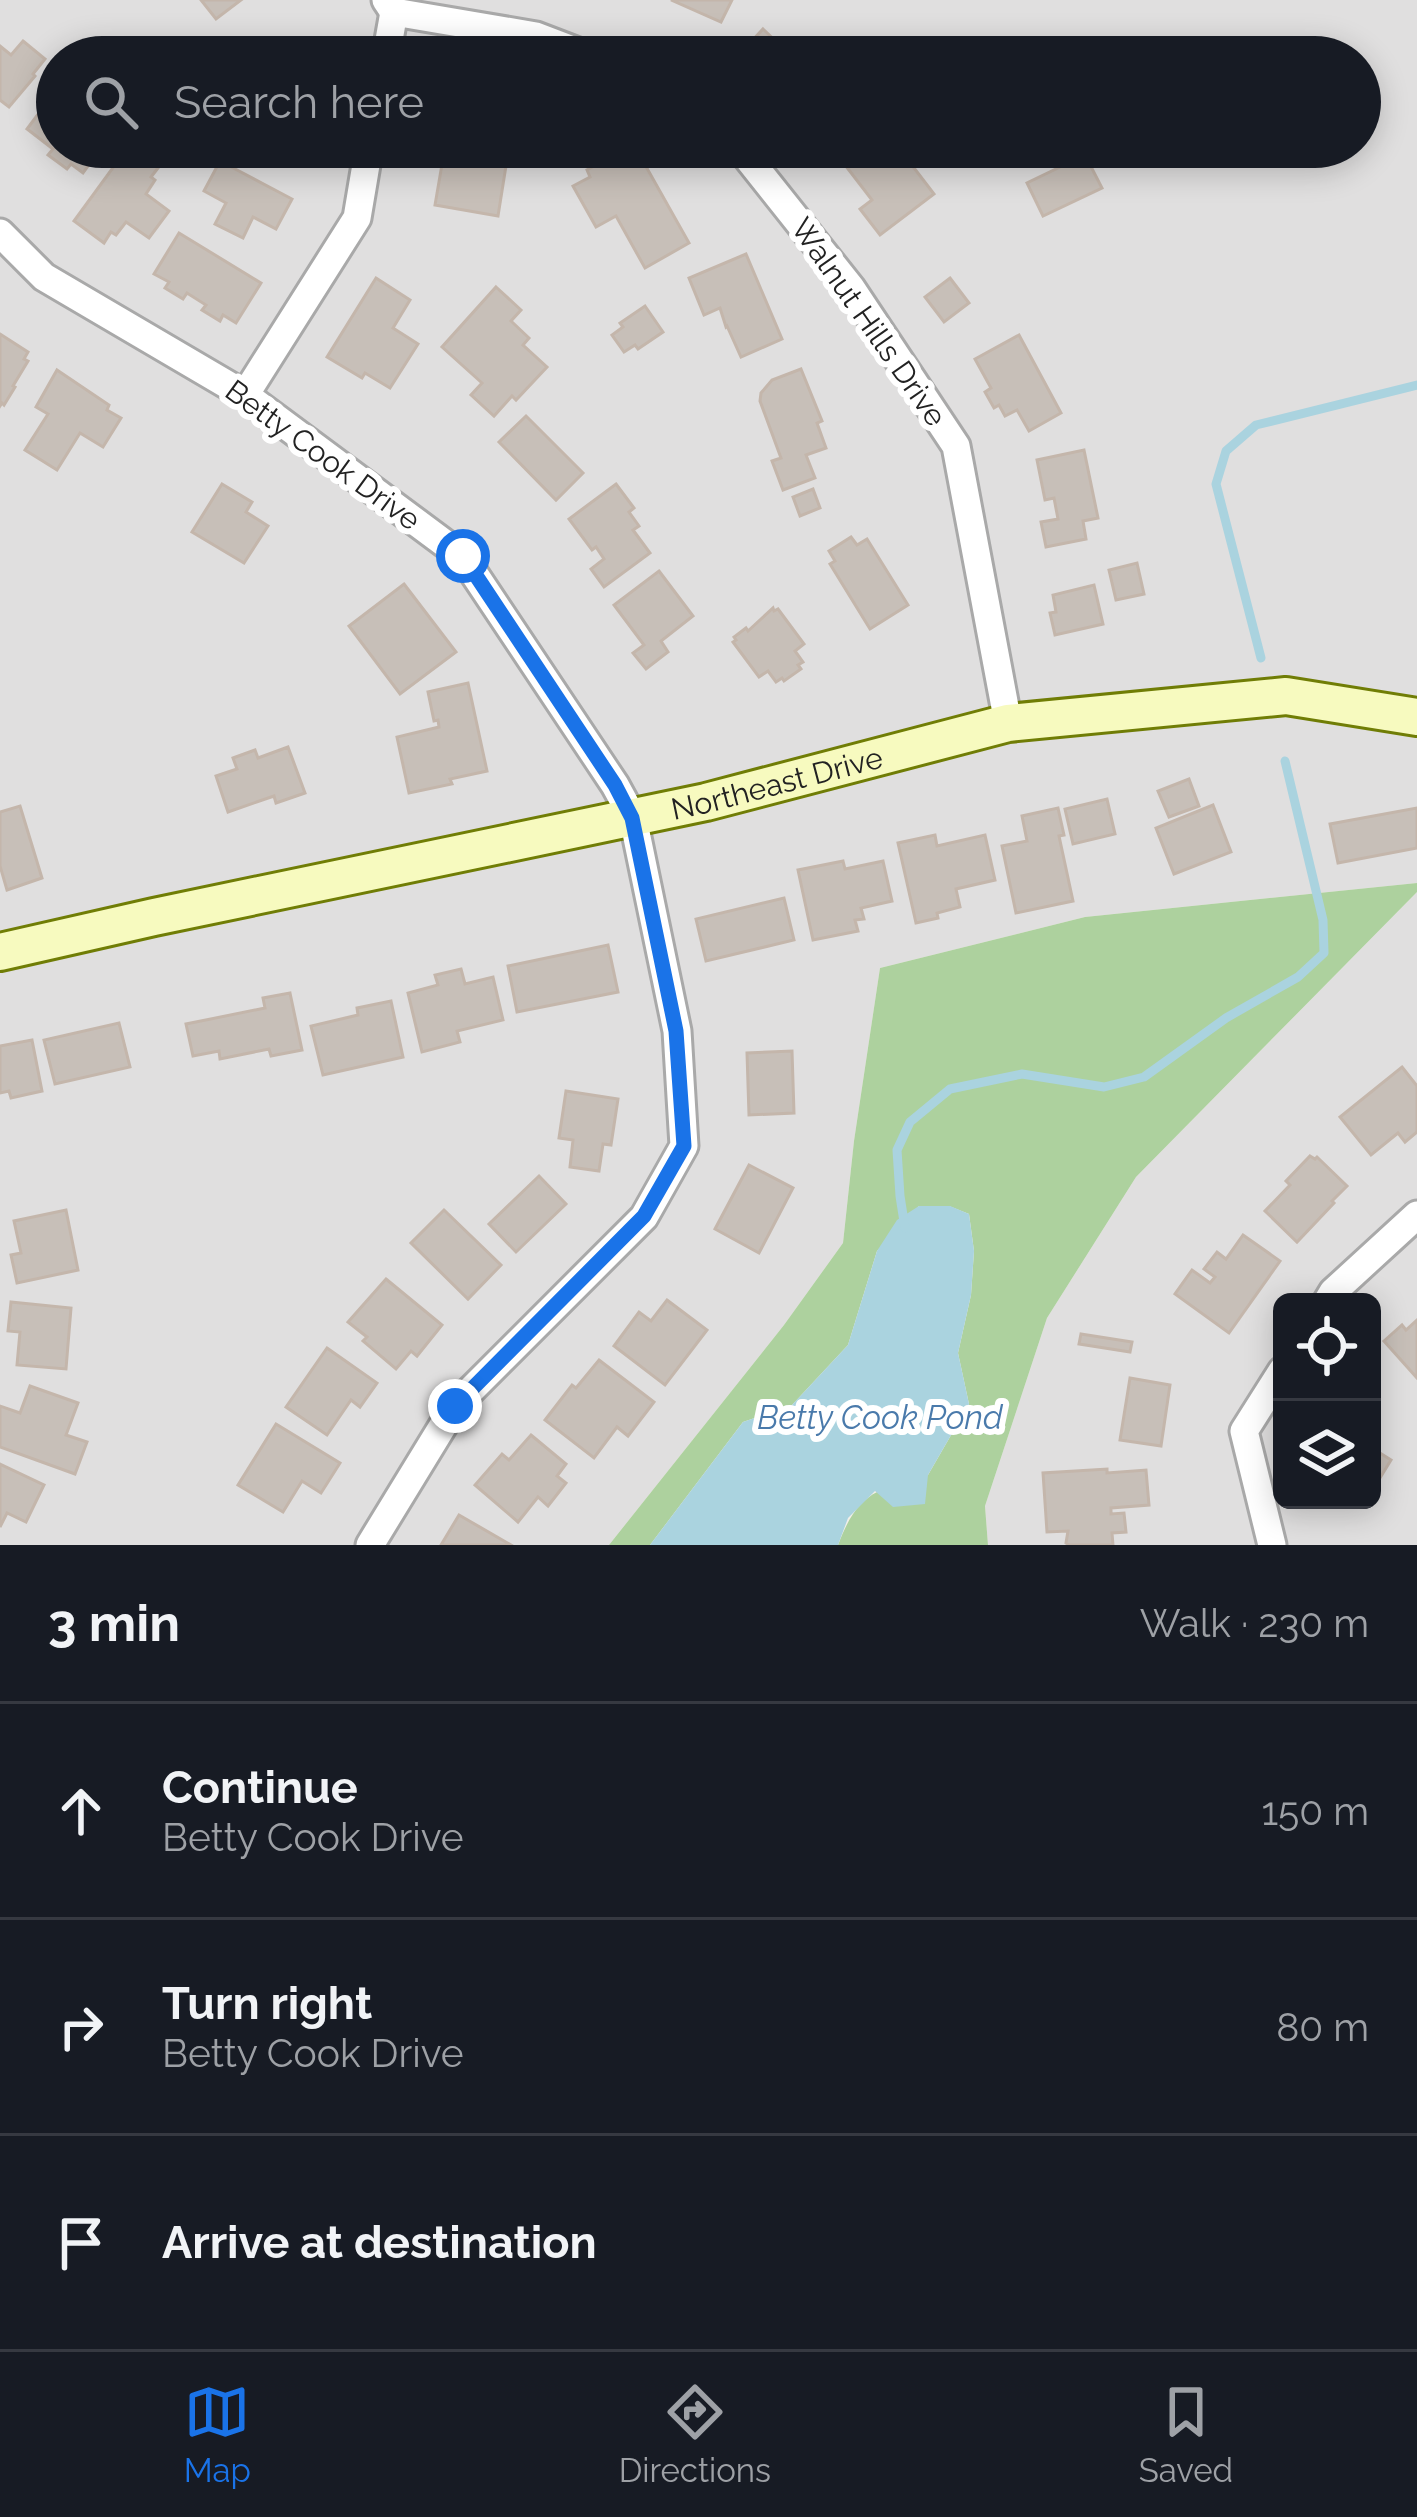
<!DOCTYPE html>
<meta charset="utf-8">
<style>
:root{--surface:#171b24;--page:#20242c;--text:#f1f3f6;--muted:#9ea1a6;--line:#363941;--accent:#1a73e8}
body{margin:0;font-family:Raleway,sans-serif;background:var(--page);color:var(--text)}
.controls{position:absolute;right:36px;bottom:36px;display:grid;overflow:hidden;border-radius:18px;box-shadow:0 6px 30px #0003}
.controls button{width:108px;height:108px;display:grid;place-items:center;padding:0;border:0;border-bottom:3px solid var(--line);background:var(--surface);color:var(--text);font:60px sans-serif}
.stop{position:absolute;width:36px;height:36px;margin:-27px;border:9px solid #1a73e8;border-radius:50%;background:#fff}
.stop.end{background:#1a73e8;border-color:#fff;box-shadow:0 3px 12px #0008}
.list{margin:0;padding:0;list-style:none}
h2{display:flex;justify-content:space-between;align-items:center;height:156px;margin:0;padding:0 48px;font-size:51px}
h2 small{font-size:39px;font-weight:400;color:var(--muted)}
.list li{display:grid;grid-template-columns:78px 1fr auto;gap:36px;align-items:center;box-sizing:border-box;height:216px;padding:0 48px;border-top:3px solid var(--line)}
.list b{display:block;font-size:45px;white-space:nowrap}
.list p{margin:0;font-size:39px;white-space:nowrap;color:var(--muted)}
.list em{font-size:39px;font-style:normal;color:var(--muted)}
.icon{flex:none;width:66px;height:66px;fill:none;stroke:currentColor;stroke-width:2;stroke-linecap:round;stroke-linejoin:round}
.map{position:relative;flex:none;width:1417px;height:1545px;overflow:hidden}
.search{position:absolute;background:var(--surface);box-shadow:0 6px 30px #0003;left:36px;right:36px;top:36px;height:132px;display:flex;align-items:center;gap:30px;box-sizing:border-box;padding:0 42px;border-radius:66px;color:var(--muted);font-size:45px}
.sheet{height:804px;background:var(--surface)}
nav{display:flex;justify-content:space-around;align-items:center;box-sizing:border-box;height:168px;border-top:3px solid var(--line);background:var(--surface);font-size:33px;color:var(--muted)}
nav a{display:grid;justify-items:center;gap:6px}
nav .on{color:var(--accent)}
.map>svg:first-child{display:block}
.residential{fill:#e0dfdf;fill-rule:evenodd}
.forest{fill:#add19e}
.water{fill:#aad3df}
.lines{fill:none;stroke-linecap:round;stroke-linejoin:round}
.stream{stroke:#aad3df;stroke-width:9}
.building{fill:#c7bfb8;stroke:#c4b6ab;stroke-width:3}
.street-casing{stroke:#a9a9a9;stroke-width:33}
.secondary-casing{stroke:#707d05;stroke-width:42}
.street{stroke:#fff;stroke-width:27}
.secondary{stroke:#f7fabf;stroke-width:36}
.route{stroke:#1a73e8;stroke-width:15}
.labels{text-anchor:middle;dominant-baseline:central;stroke-width:12;stroke-linejoin:round;paint-order:stroke}
.street-label{font-size:30px;fill:#222;stroke:#fff}
.water-label{font-size:33px;font-style:italic;fill:#4a7aab;stroke:#fff}
</style>
<div class="map">
<svg width="1417" height="1545" viewBox="0 0 1417 1545">
<rect width="100%" height="100%" fill="#f2efe9"/>
<g class="residential">
<path d="M 0,0 L 1417,0 L 1417,883 L 1085,917 L 880,968 L 854,1141 L 843,1243 L 784,1325 L 609,1545 L 0,1545 ZM 57,57 L 1360,57 L 1360,147 L 57,147 Z"/>
<path d="M 1417,892 L 1417,1545 L 988,1545 L 985,1506 L 1047,1318 L 1136,1177 ZM 1282,1302 L 1372,1302 L 1372,1500 L 1282,1500 Z"/>
</g>
<path class="forest" d="M 1417,883 L 1417,892 L 1136,1177 L 1047,1318 L 985,1506 L 988,1545 L 838,1545 C 858,1492 877,1489 928,1475 L 969,1404 L 958,1353 L 971,1295 L 974,1251 L 969,1214 L 949,1206 L 919,1206 L 877,1251 L 848,1345 L 792,1405 L 743,1422 L 650,1545 L 609,1545 L 784,1325 L 843,1243 L 854,1141 L 880,968 L 1085,917 Z"/>
<path class="water" d="M 919,1206 L 950,1206 L 969,1214 L 974,1251 L 971,1295 L 958,1353 L 969,1404 L 928,1475 L 925,1504 L 893,1507 L 875,1491 L 848,1518 L 838,1545 L 650,1545 L 743,1422 L 792,1405 L 848,1345 L 877,1251 L 897,1220 Z"/>
<g class="lines">
<g class="stream">
<path d="M 1261,658 L 1216,484 L 1226,451 L 1256,425 L 1417,385"/>
<path d="M 905,1228 L 900,1196 L 897,1150 L 910,1122 L 950,1089 L 1022,1074 L 1104,1087 L 1144,1077 L 1226,1018 L 1298,977 L 1324,953 L 1323,920 L 1285,761"/>
</g>
</g>
<g class="building">
<path d="M 201,0 L 241,0 L 216,19 Z"/>
<path d="M 671,0 L 732,0 L 721,22 Z"/>
<path d="M 763,29 L 782,47 L 787,42 L 803,57 L 737,57 Z"/>
<path d="M 23,41 L 45,59 L 33,74 L 35,76 L 9,107 L 0,100 L 0,46 L 11,55 Z"/>
<path d="M 50,98 L 57,103 L 57,147 L 102,147 L 83,173 L 71,164 L 67,169 L 48,155 L 53,149 L 27,129 Z"/>
<path d="M 128,147 L 158,168 L 151,177 L 155,180 L 146,194 L 169,211 L 149,238 L 126,222 L 116,235 L 111,232 L 104,243 L 74,221 Z"/>
<path d="M 445,147 L 509,147 L 498,216 L 435,205 Z"/>
<path d="M 627,147 L 635,147 L 689,243 L 645,268 L 616,216 L 596,227 L 573,186 L 590,177 L 587,170 Z"/>
<path d="M 861,147 L 898,147 L 934,194 L 880,235 L 860,209 L 872,200 L 842,161 Z"/>
<path d="M 1085,155 L 1102,188 L 1043,216 L 1027,183 Z"/>
<path d="M 220,161 L 292,199 L 276,229 L 253,217 L 243,238 L 215,224 L 226,203 L 204,191 Z"/>
<path d="M 179,233 L 261,283 L 236,323 L 223,315 L 220,321 L 202,310 L 206,305 L 187,293 L 183,299 L 165,288 L 169,282 L 154,274 Z"/>
<path d="M 746,254 L 782,339 L 741,357 L 727,326 L 726,327 L 720,308 L 704,315 L 689,278 Z"/>
<path d="M 376,278 L 410,300 L 393,328 L 418,344 L 390,388 L 365,373 L 362,378 L 327,357 Z"/>
<path d="M 950,278 L 969,303 L 944,322 L 925,297 Z"/>
<path d="M 496,287 L 521,310 L 511,321 L 529,338 L 523,345 L 547,367 L 516,400 L 512,396 L 494,416 L 471,395 L 482,383 L 442,347 Z"/>
<path d="M 645,306 L 663,332 L 638,349 L 635,345 L 624,352 L 612,335 L 623,327 L 620,323 Z"/>
<path d="M 0,334 L 28,352 L 24,359 L 28,361 L 13,386 L 15,387 L 4,405 L 2,403 L 0,406 Z"/>
<path d="M 1019,335 L 1061,413 L 1029,431 L 1017,410 L 1005,416 L 999,405 L 994,408 L 985,392 L 991,388 L 975,359 Z"/>
<path d="M 801,369 L 822,421 L 817,423 L 826,448 L 806,455 L 815,478 L 783,490 L 772,461 L 781,458 L 760,401 L 761,393 L 772,380 Z"/>
<path d="M 57,370 L 109,405 L 107,410 L 121,418 L 103,447 L 80,433 L 57,470 L 25,450 L 48,414 L 36,407 Z"/>
<path d="M 526,416 L 583,473 L 556,500 L 499,442 Z"/>
<path d="M 1084,450 L 1098,518 L 1083,521 L 1086,539 L 1046,547 L 1041,522 L 1058,519 L 1054,498 L 1045,500 L 1037,460 Z"/>
<path d="M 222,484 L 252,502 L 246,512 L 268,526 L 244,563 L 192,532 Z"/>
<path d="M 616,484 L 634,508 L 629,512 L 639,526 L 633,530 L 650,553 L 604,587 L 591,569 L 604,559 L 596,547 L 592,550 L 569,519 Z"/>
<path d="M 813,489 L 820,508 L 800,516 L 793,497 Z"/>
<path d="M 851,537 L 857,545 L 867,539 L 908,605 L 870,629 L 830,564 L 835,561 L 829,551 Z"/>
<path d="M 1137,563 L 1144,594 L 1116,600 L 1109,570 Z"/>
<path d="M 659,571 L 693,616 L 661,641 L 668,652 L 646,669 L 633,653 L 644,645 L 614,605 Z"/>
<path d="M 404,584 L 456,652 L 400,694 L 349,626 Z"/>
<path d="M 1094,585 L 1103,624 L 1055,635 L 1050,613 L 1056,612 L 1053,595 Z"/>
<path d="M 773,608 L 774,611 L 778,609 L 804,644 L 795,651 L 803,662 L 798,665 L 801,669 L 784,681 L 782,678 L 776,682 L 768,671 L 759,677 L 733,642 L 736,640 L 734,637 L 746,628 L 748,631 Z"/>
<path d="M 468,683 L 487,771 L 450,779 L 452,784 L 409,793 L 397,737 L 439,727 L 438,720 L 434,721 L 428,692 Z"/>
<path d="M 288,747 L 305,793 L 276,803 L 274,796 L 228,812 L 216,776 L 237,769 L 233,758 L 255,750 L 258,758 Z"/>
<path d="M 1189,779 L 1199,806 L 1169,817 L 1158,791 Z"/>
<path d="M 1107,799 L 1115,834 L 1073,844 L 1065,809 Z"/>
<path d="M 1213,805 L 1231,852 L 1174,874 L 1156,828 Z"/>
<path d="M 20,806 L 42,878 L 7,890 L 0,866 L 0,812 Z"/>
<path d="M 1058,808 L 1064,835 L 1059,836 L 1073,901 L 1016,913 L 1002,846 L 1027,841 L 1022,816 Z"/>
<path d="M 1417,808 L 1417,848 L 1338,863 L 1330,824 Z"/>
<path d="M 935,835 L 937,846 L 985,835 L 995,880 L 956,889 L 960,907 L 937,913 L 938,918 L 916,923 L 898,843 Z"/>
<path d="M 843,861 L 845,869 L 883,861 L 892,901 L 861,908 L 864,919 L 855,920 L 858,931 L 813,940 L 798,870 Z"/>
<path d="M 784,898 L 794,940 L 706,961 L 696,919 Z"/>
<path d="M 608,945 L 618,992 L 517,1012 L 508,966 Z"/>
<path d="M 461,969 L 465,984 L 493,977 L 503,1020 L 457,1031 L 460,1042 L 422,1052 L 408,993 L 438,985 L 435,975 Z"/>
<path d="M 290,993 L 302,1050 L 271,1056 L 269,1049 L 220,1059 L 219,1051 L 193,1056 L 186,1024 L 265,1008 L 263,998 Z"/>
<path d="M 391,1001 L 403,1057 L 323,1075 L 311,1026 L 358,1015 L 357,1008 Z"/>
<path d="M 119,1023 L 130,1067 L 55,1084 L 44,1040 Z"/>
<path d="M 32,1040 L 42,1091 L 11,1098 L 9,1091 L 0,1093 L 0,1046 Z"/>
<path d="M 792,1051 L 794,1113 L 749,1115 L 747,1053 Z"/>
<path d="M 1402,1067 L 1417,1086 L 1417,1132 L 1405,1142 L 1398,1133 L 1371,1155 L 1340,1117 Z"/>
<path d="M 566,1091 L 618,1099 L 611,1145 L 603,1144 L 599,1171 L 570,1167 L 573,1140 L 559,1138 Z"/>
<path d="M 1310,1156 L 1315,1159 L 1317,1157 L 1347,1186 L 1332,1201 L 1334,1203 L 1297,1242 L 1265,1211 L 1290,1185 L 1286,1181 Z"/>
<path d="M 749,1165 L 793,1188 L 759,1253 L 715,1229 Z"/>
<path d="M 539,1176 L 566,1204 L 516,1252 L 489,1224 Z"/>
<path d="M 66,1210 L 78,1270 L 17,1283 L 11,1255 L 21,1253 L 14,1221 Z"/>
<path d="M 444,1210 L 501,1265 L 468,1299 L 411,1243 Z"/>
<path d="M 1243,1235 L 1280,1261 L 1229,1333 L 1175,1294 L 1192,1270 L 1210,1283 L 1215,1277 L 1204,1269 L 1217,1252 L 1226,1259 Z"/>
<path d="M 386,1279 L 442,1325 L 417,1356 L 411,1351 L 396,1369 L 363,1341 L 367,1337 L 348,1322 Z"/>
<path d="M 667,1300 L 707,1330 L 665,1385 L 614,1346 L 639,1312 L 651,1321 Z"/>
<path d="M 11,1302 L 71,1308 L 66,1369 L 17,1365 L 20,1332 L 8,1331 Z"/>
<path d="M 1417,1320 L 1417,1378 L 1384,1341 L 1402,1325 L 1406,1330 Z"/>
<path d="M 1081,1334 L 1132,1342 L 1130,1352 L 1079,1344 Z"/>
<path d="M 327,1348 L 377,1383 L 360,1407 L 351,1400 L 327,1435 L 286,1407 Z"/>
<path d="M 599,1360 L 654,1402 L 628,1436 L 617,1427 L 594,1458 L 545,1420 L 572,1385 L 576,1388 Z"/>
<path d="M 1130,1378 L 1170,1385 L 1161,1446 L 1120,1440 Z"/>
<path d="M 30,1386 L 78,1403 L 66,1435 L 87,1442 L 75,1474 L 0,1447 L 0,1406 L 20,1413 Z"/>
<path d="M 276,1424 L 340,1463 L 321,1493 L 302,1481 L 283,1512 L 238,1485 Z"/>
<path d="M 531,1435 L 566,1464 L 557,1476 L 566,1483 L 548,1506 L 538,1497 L 518,1522 L 475,1485 L 502,1454 L 509,1460 Z"/>
<path d="M 1372,1448 L 1391,1460 L 1372,1491 Z"/>
<path d="M 0,1464 L 44,1485 L 26,1522 L 7,1513 L 0,1527 Z"/>
<path d="M 1107,1469 L 1107,1473 L 1146,1470 L 1149,1505 L 1111,1508 L 1111,1514 L 1124,1513 L 1126,1532 L 1112,1533 L 1113,1545 L 1069,1545 L 1066,1543 L 1068,1531 L 1047,1532 L 1043,1473 Z"/>
<path d="M 459,1515 L 511,1545 L 441,1545 Z"/>
</g>
<g class="lines">
<g class="street-casing">
<g id="street">
<path d="M 386,0 L 394,12 L 536,36 L 591,57"/>
<path d="M 386,57 L 394,12"/>
<path d="M 739,147 L 851,288 L 956,446 L 1008,723"/>
<path d="M 0,233 L 44,277 L 245,395 L 463,557 L 615,785 L 633,818 L 677,1031 L 684,1146 L 644,1217 L 455,1406 L 370,1545"/>
<path d="M 245,395 L 357,218 L 369,147"/>
<path d="M 1327,1302 L 1333,1292 L 1417,1215"/>
<path d="M 1272,1545 L 1244,1431 L 1282,1371"/>
</g>
</g>
<g class="secondary-casing">
<g id="secondary">
<path id="s1" d="M 0,952 L 154,917 L 706,802 L 1008,723 L 1286,696 L 1417,717"/>
</g>
</g>
<use href="#street" class="street"/>
<use href="#secondary" class="secondary"/>
</g>
<g class="lines">
<path class="route" d="M 455,1406 L 644,1216 L 684,1146 L 676,1031 L 632,818 L 615,785 L 463,556"/>
</g>
<g class="labels">
<g class="street-label">
<text transform="translate(869 322) rotate(55)">Walnut Hills Drive</text>
<text transform="translate(323 455) rotate(36)">Betty Cook Drive</text>
<text stroke="none"><textPath href="#s1" startOffset="795">Northeast Drive</textPath></text>
</g>
<g class="water-label">
<text x="880" y="1417">Betty Cook Pond</text>
</g>
</g>
</svg>
<div class="controls">
<button><svg class="icon" aria-label="locate" viewBox="0 0 24 24"><circle cx="12" cy="12" r="6"/><path d="M12 2v4M12 18v4M2 12h4M18 12h4"/></svg></button>
<button><svg class="icon" aria-label="layers" viewBox="0 0 24 24"><path d="M12 4l9 5-9 5-9-5zM3 14l9 5 9-5"/></svg></button>
</div>
<div class="stop" style="left:463px;top:556px"></div>
<div class="stop end" style="left:455px;top:1406px"></div>
<div class="search"><svg class="icon" aria-label="search" viewBox="0 0 24 24"><circle cx="10" cy="10" r="6"/><path d="M15 15l6 6"/></svg>Search here</div>
</div>
<section class="sheet">
<h2>3 min<small>Walk · 230 m</small></h2>
<ul class="list">
<li><svg class="icon" aria-label="ahead" viewBox="0 0 24 24"><path d="M12 20V5M6 11l6-6 6 6"/></svg><div><b>Continue</b><p>Betty Cook Drive</p></div><em>150 m</em></li>
<li><svg class="icon" aria-label="right" viewBox="0 0 24 24"><path d="M7 20v-9h11M14 6l5 5-5 5"/></svg><div><b>Turn right</b><p>Betty Cook Drive</p></div><em>80 m</em></li>
<li><svg class="icon" aria-label="arrive" viewBox="0 0 24 24"><path d="M6 21V4h12l-3 4 3 4H6"/></svg><div><b>Arrive at destination</b></div></li>
</ul>
</section>
<nav>
<a class="on"><svg class="icon" aria-label="map" viewBox="0 0 24 24"><path d="M3 6l6-2 6 2 6-2v14l-6 2-6-2-6 2zM9 4v14M15 6v14"/></svg>Map</a>
<a><svg class="icon" aria-label="directions" viewBox="0 0 24 24"><path d="M12 3l9 9-9 9-9-9zM9 14v-3h6M13 9l2 2-2 2"/></svg>Directions</a>
<a><svg class="icon" aria-label="saved" viewBox="0 0 24 24"><path d="M7 4h10v16l-5-4-5 4z"/></svg>Saved</a>
</nav>
